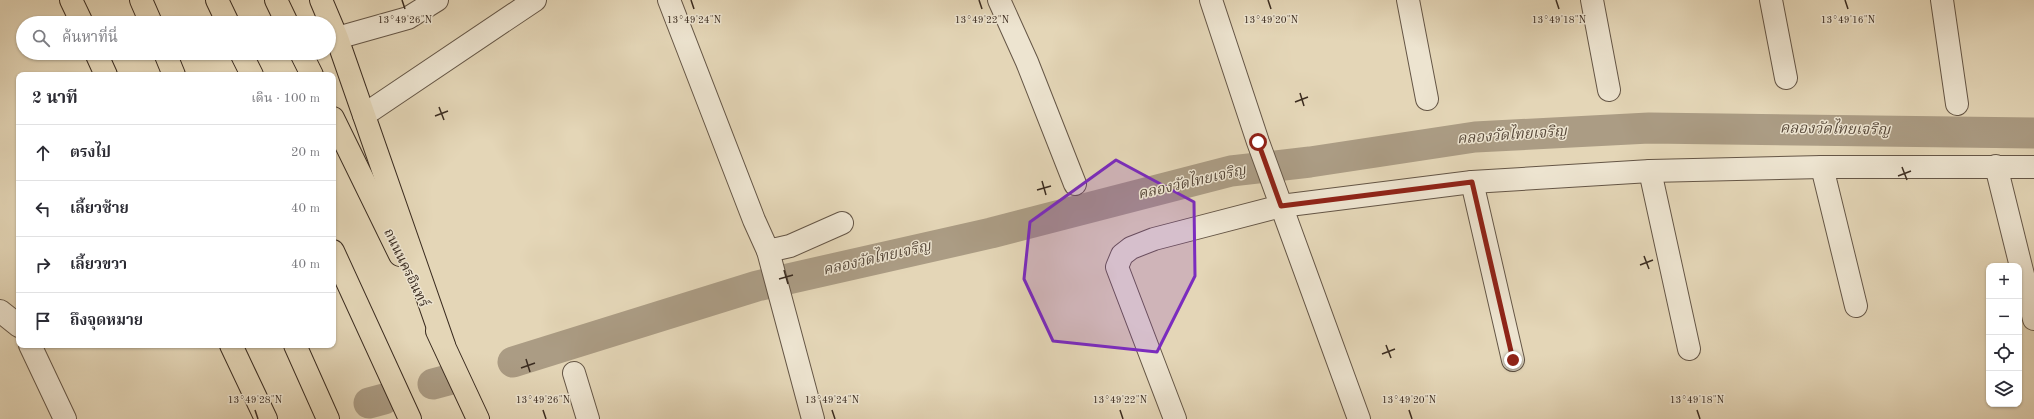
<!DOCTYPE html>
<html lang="th">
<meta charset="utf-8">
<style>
:root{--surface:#fff;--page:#f7f7f7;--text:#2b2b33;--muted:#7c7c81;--line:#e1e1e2}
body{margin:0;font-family:"Old Standard TT","Noto Serif Thai",serif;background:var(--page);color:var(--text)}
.controls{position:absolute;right:12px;bottom:12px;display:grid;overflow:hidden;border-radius:8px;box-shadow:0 1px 3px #0004}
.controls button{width:36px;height:36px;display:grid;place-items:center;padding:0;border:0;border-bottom:1px solid var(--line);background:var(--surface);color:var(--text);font:20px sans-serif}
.stop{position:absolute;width:12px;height:12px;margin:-9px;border:3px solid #8f2418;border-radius:50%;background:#fff}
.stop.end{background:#8f2418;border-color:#fff;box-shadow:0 1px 4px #0008}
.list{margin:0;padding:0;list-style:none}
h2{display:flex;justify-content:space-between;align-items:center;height:52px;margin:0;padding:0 16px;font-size:17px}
h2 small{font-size:13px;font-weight:400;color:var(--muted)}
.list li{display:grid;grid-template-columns:26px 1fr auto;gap:12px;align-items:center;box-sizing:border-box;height:56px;padding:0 16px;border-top:1px solid var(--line)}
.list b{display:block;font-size:15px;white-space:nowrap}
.list em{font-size:13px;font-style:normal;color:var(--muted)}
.icon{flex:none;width:22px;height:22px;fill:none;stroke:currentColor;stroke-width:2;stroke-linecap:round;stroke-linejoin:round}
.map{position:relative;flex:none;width:2034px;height:419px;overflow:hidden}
.search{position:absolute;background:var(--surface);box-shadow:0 1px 3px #0004;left:16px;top:16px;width:320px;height:44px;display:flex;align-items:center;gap:10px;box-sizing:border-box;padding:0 14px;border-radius:22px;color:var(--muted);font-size:15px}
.panel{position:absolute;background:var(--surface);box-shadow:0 1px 3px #0004;left:16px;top:72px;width:320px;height:276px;border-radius:8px}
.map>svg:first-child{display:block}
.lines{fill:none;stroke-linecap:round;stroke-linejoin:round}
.canal{stroke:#ab9c84;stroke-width:31}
.minor-casing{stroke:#655646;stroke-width:24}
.major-casing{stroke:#3b2c20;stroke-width:24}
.minor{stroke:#ede4d0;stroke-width:22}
.major{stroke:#e4d6b7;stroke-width:22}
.route{stroke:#8f2418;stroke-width:5}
.marked{fill:#7b2cbf;fill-opacity:0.2;stroke:#7b2cbf;stroke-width:3;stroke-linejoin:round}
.ticks{fill:none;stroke:#3b2c20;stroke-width:1.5}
.labels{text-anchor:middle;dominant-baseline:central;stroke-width:3;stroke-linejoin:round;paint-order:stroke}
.street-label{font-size:14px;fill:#3b2c20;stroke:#ede4d0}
.water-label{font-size:15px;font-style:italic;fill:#574839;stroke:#ede4d0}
.ticks-label{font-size:10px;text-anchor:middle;fill:#3b2c20;stroke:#ede4d0;stroke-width:3;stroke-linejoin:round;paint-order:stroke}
</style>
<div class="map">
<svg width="2034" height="419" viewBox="0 0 2034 419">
<rect width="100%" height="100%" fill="#e4d6b7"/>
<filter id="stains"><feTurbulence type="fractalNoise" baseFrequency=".005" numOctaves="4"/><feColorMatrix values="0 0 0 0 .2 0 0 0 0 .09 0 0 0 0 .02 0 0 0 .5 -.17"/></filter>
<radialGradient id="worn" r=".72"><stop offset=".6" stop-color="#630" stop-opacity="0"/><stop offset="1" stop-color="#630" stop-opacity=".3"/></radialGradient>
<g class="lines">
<g class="canal">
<path d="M 513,362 L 757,286 L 991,233 L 1231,171 L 1310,162 L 1475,137 L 1649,128 L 2034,133"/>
<path d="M 433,384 L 448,380"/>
<path d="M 369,403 L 384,399"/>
</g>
<g class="minor-casing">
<g id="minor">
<path d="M 669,0 L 754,220 L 768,251 L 790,246 L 842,223"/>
<path d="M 999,0 L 1027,62 L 1075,184"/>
<path d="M 1211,0 L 1258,142 L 1359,419"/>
<path d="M 1408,0 L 1427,99"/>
<path d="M 1592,0 L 1609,90"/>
<path d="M 1771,0 L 1786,78"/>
<path d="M 1942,0 L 1957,104"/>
<path d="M 337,38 L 408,18 L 437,0"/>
<path d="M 364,115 L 535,0"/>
<path d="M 1996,166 L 2034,319"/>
<path d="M 1822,167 L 1856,306"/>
<path d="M 1650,171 L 1689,349"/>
<path d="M 1472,182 L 1513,360"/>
<path d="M 768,251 L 813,419"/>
<path d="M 0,311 L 19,326"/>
<path d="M 30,345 L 65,419"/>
<path d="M 574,373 L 588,419"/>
<path d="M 1175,419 L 1117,267 L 1122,255 L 1131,248 L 1154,239 L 1281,206 L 1472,182 L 1650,171 L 1822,167 L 2034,167"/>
</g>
</g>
<g class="major-casing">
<g id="major">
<path d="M 71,0 L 82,23"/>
<path d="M 141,0 L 151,23"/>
<path d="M 217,0 L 228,23"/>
<path d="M 276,0 L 287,23"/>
<path d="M 321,0 L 337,38 L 444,345"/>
<path d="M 96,53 L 106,75"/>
<path d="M 165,53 L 174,75"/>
<path d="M 241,53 L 252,75"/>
<path d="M 301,53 L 312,75"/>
<path d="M 333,118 L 400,255"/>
<path d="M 333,251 L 410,419"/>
<path d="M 437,331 L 478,419"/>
<path d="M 231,345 L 266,419"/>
<path d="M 295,345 L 328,419"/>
</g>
</g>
<use href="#minor" class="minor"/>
<use href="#major" class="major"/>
</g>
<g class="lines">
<path class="route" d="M 1258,142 L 1281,206 L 1472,182 L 1513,360"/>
</g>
<path class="marked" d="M 1116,160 L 1194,202 L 1195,276 L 1157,352 L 1053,341 L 1024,279 L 1030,222 Z"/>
<path class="ticks" d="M 402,0 L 405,9M 691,0 L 694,9M 979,0 L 982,9M 1268,0 L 1271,9M 1556,0 L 1559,9M 1845,0 L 1848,9M 1300,93 L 1304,106M 1295,102 L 1308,97M 439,107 L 444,120M 435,116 L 448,111M 1902,167 L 1907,180M 1898,176 L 1911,171M 1042,181 L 1046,195M 1037,190 L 1051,186M 1644,256 L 1649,269M 1640,265 L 1653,260M 784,270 L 788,284M 779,279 L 793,275M 1386,345 L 1391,358M 1382,354 L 1395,349M 526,359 L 530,372M 521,368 L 535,363M 255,410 L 258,419M 543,410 L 546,419M 832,410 L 835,419M 1120,410 L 1123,419M 1409,410 L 1412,419M 1697,410 L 1700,419"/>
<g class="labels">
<g class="street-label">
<text transform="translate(406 268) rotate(64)">ถนนนครอินทร์</text>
</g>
<g class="water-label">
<text transform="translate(1835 130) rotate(1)">คลองวัดไทยเจริญ</text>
<text transform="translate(1512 136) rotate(-4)">คลองวัดไทยเจริญ</text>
<text transform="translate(1192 183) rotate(-13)">คลองวัดไทยเจริญ</text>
<text transform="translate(877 259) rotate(-13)">คลองวัดไทยเจริญ</text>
</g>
</g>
<g class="ticks-label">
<text x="982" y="23">13°49'22"N</text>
<text x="405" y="23">13°49'26"N</text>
<text x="694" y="23">13°49'24"N</text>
<text x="1271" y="23">13°49'20"N</text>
<text x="1559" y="23">13°49'18"N</text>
<text x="1848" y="23">13°49'16"N</text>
<text x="255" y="403">13°49'28"N</text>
<text x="543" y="403">13°49'26"N</text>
<text x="832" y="403">13°49'24"N</text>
<text x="1120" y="403">13°49'22"N</text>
<text x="1409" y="403">13°49'20"N</text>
<text x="1697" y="403">13°49'18"N</text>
</g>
<rect width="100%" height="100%" filter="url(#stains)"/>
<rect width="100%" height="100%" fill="url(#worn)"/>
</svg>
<div class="controls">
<button>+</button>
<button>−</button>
<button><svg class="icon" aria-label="locate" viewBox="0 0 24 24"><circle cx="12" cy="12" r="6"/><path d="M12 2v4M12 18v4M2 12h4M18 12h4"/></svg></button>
<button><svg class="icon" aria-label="layers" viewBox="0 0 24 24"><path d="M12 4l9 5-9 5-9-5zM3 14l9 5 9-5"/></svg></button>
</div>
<div class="stop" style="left:1258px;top:142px"></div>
<div class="stop end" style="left:1513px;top:360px"></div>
<div class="search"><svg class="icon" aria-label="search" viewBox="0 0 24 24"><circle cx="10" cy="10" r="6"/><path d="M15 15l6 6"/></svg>ค้นหาที่นี่</div>
<section class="panel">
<h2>2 นาที<small>เดิน · 100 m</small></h2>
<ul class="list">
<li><svg class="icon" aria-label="ahead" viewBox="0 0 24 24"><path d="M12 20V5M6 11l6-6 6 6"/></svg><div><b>ตรงไป</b></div><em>20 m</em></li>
<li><svg class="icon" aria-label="left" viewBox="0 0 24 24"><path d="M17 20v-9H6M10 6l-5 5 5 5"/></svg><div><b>เลี้ยวซ้าย</b></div><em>40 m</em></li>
<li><svg class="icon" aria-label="right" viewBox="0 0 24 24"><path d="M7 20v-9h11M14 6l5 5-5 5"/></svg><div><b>เลี้ยวขวา</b></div><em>40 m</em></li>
<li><svg class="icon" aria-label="arrive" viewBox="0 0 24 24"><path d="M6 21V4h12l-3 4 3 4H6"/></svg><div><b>ถึงจุดหมาย</b></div></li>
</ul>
</section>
</div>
